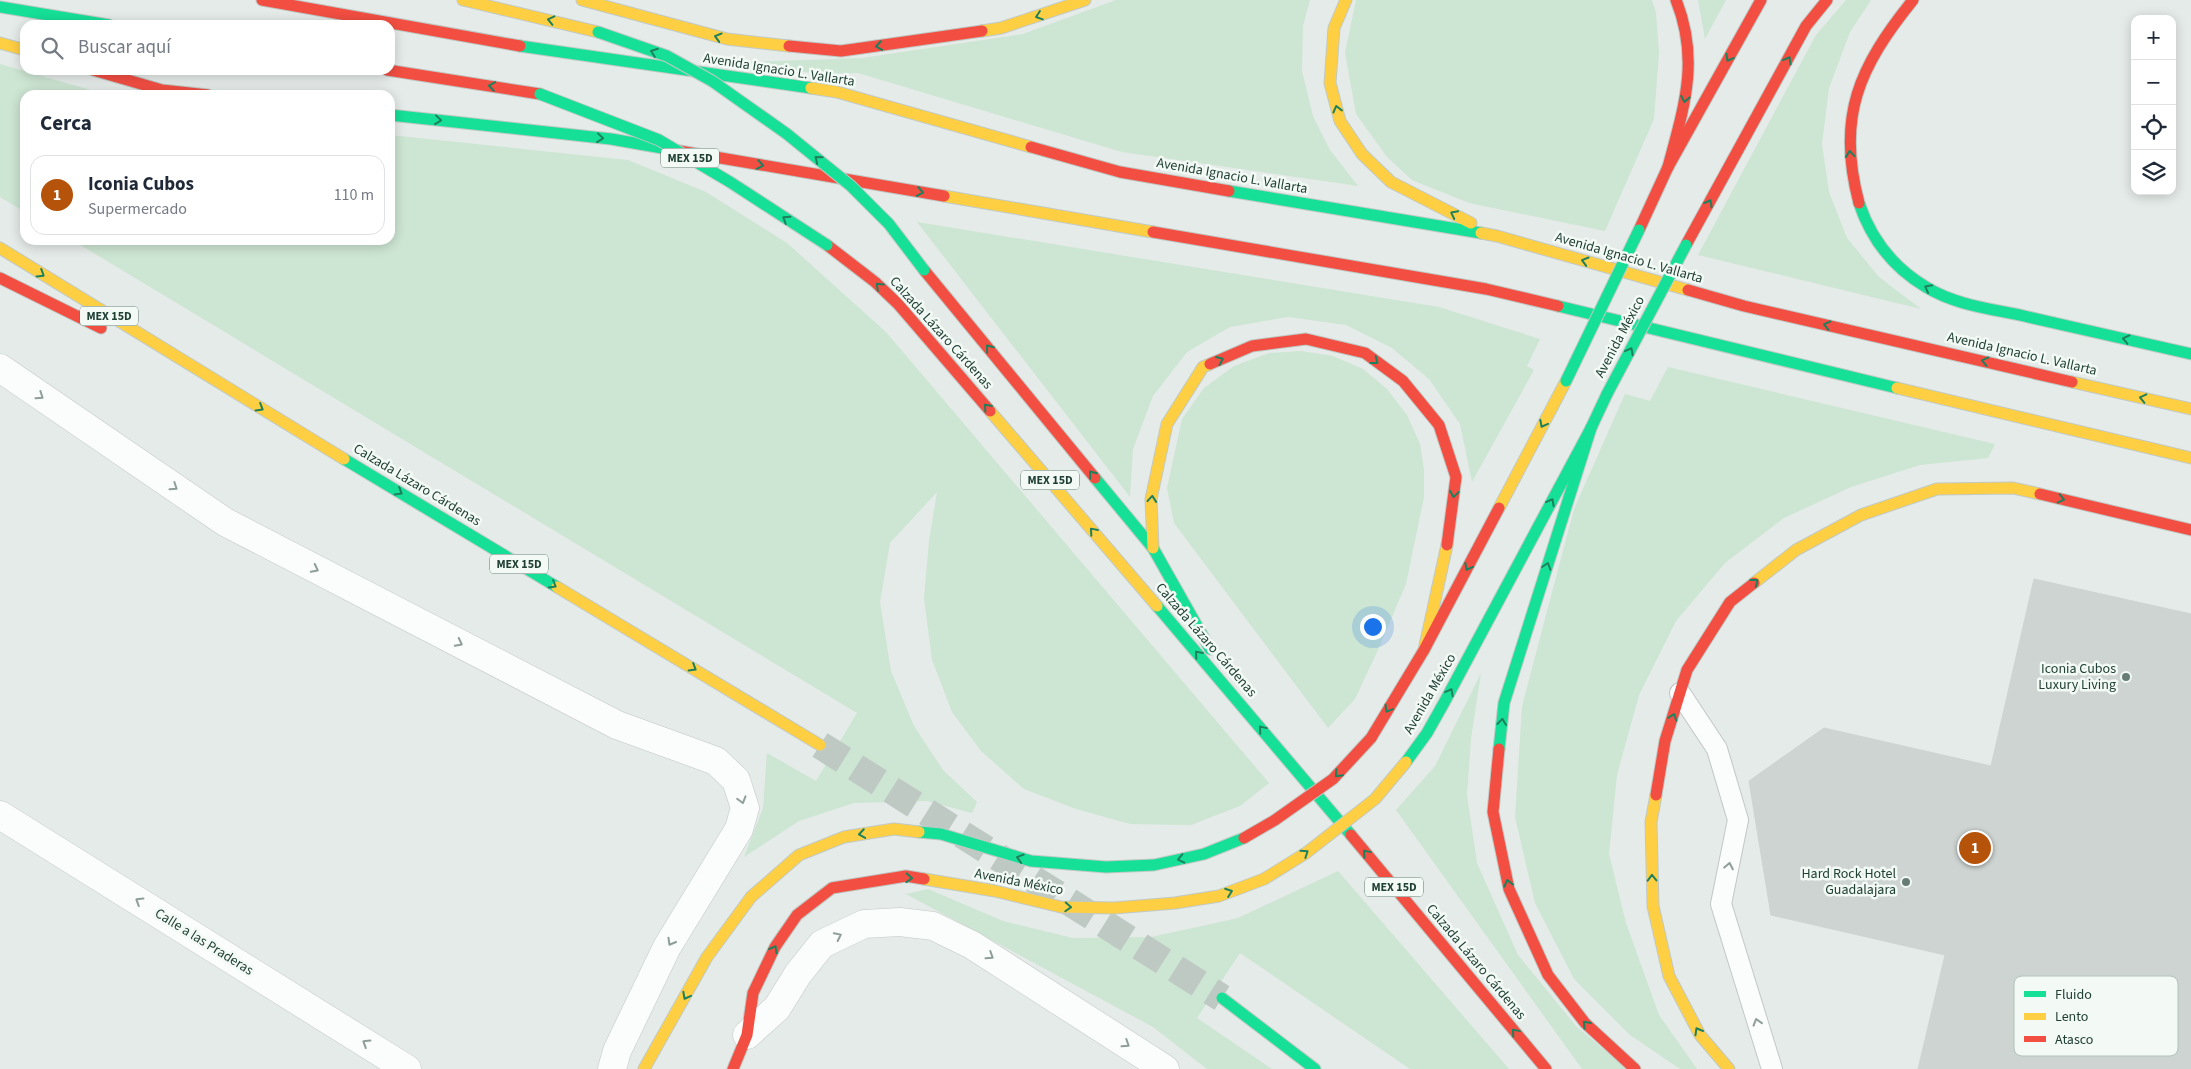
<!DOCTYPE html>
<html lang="es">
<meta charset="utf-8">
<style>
:root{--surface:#fff;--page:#f2f2f3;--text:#1f2937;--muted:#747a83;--line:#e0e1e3;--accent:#b45309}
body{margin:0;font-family:"Source Sans 3",sans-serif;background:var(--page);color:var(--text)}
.controls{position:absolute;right:15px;top:15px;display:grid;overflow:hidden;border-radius:10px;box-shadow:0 2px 12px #0003}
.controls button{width:45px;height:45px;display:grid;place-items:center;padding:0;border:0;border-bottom:1px solid var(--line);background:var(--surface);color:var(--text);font:25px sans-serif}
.you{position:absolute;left:1372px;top:626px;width:18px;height:18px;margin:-12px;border:4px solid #fff;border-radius:50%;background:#1a73e8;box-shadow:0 0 0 8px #1a73e833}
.badge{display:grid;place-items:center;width:32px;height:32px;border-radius:50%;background:var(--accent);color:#fff;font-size:16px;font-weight:700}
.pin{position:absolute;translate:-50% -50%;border:2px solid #fff;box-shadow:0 1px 5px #0006}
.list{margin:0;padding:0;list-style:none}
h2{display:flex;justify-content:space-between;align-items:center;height:65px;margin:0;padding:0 20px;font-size:21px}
h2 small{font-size:16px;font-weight:400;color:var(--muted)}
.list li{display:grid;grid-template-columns:32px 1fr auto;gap:15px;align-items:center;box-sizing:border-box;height:80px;margin:0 10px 10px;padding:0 10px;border:1px solid var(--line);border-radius:15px}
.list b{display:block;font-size:19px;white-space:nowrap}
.list p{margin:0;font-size:16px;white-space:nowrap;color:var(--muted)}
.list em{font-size:16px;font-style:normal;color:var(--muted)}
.icon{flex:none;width:28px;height:28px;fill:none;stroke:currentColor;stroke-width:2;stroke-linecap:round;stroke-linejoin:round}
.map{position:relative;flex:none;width:2191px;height:1069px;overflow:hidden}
.search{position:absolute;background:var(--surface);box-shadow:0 2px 12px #0003;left:20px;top:20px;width:375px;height:55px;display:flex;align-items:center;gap:12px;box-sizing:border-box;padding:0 18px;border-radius:15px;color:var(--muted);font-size:19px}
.panel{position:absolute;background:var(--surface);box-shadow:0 2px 12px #0003;left:20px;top:90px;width:375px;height:155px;border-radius:15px}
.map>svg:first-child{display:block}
.green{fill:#cde5d3}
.building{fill:#cdd4d1;stroke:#ced4d1}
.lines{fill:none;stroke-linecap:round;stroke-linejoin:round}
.highway-tunnel{stroke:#bec9c4;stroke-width:28;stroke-dasharray:28 14;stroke-linecap:butt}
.lane-casing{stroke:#c2c8c5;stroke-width:22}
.street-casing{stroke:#c2c8c5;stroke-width:29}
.fast-casing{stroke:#c0c9c5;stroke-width:13}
.slow-casing{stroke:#c0c9c5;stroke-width:13}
.jam-casing{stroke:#c0c9c5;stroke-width:13}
.lane{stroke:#fbfcfc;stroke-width:20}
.street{stroke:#fbfcfc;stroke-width:28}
.fast{stroke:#16e098;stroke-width:11}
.slow{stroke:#ffcf43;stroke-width:11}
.jam{stroke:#f24e42;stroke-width:11}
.fast-bridge-casing{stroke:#c0c9c5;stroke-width:13;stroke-linecap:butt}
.slow-bridge-casing{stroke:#c0c9c5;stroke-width:13;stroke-linecap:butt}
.jam-bridge-casing{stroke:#c0c9c5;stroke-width:13;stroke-linecap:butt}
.fast-bridge{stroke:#16e098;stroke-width:11}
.slow-bridge{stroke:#ffcf43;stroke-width:11}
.jam-bridge{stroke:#f24e42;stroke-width:11}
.oneway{stroke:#1d805d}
.oneway2{stroke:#8e9e98}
.poi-dot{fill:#667c74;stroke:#f3faf6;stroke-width:2}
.labels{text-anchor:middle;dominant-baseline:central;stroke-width:5;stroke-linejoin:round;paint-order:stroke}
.shield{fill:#f3faf6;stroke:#60786f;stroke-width:1}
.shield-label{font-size:12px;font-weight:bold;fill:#214035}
.street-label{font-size:14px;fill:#214035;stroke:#f3faf6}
.poi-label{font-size:14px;fill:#214035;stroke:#f3faf6;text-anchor:end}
.key{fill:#f3faf6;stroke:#b4c2bc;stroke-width:1}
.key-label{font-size:14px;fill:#214035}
</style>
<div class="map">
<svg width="2191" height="1069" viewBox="0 0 2191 1069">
<rect width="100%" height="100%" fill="#e5ebe8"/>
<g class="green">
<path d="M 1116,0 L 1310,0 L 1303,26 L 1302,71 L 1313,116 L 1330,150 L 1358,186 L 1122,152 L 858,73 L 823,74 L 718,63 L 862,58 L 1023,34 Z"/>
<path d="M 1356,0 L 1652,0 L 1656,13 L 1659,53 L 1654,119 L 1605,231 L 1469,203 L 1412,180 L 1387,157 L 1356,114 L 1345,53 Z"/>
<path d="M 1698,0 L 1726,0 L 1705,39 Z"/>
<path d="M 1846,0 L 1871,0 L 1850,32 L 1829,88 L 1822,144 L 1829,192 L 1847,238 L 1879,277 L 1921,309 L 1698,255 L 1816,35 Z"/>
<path d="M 0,64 L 108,95 L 25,95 L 25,212 L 0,197 Z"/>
<path d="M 390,135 L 628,160 L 706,192 L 787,243 L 886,332 L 1269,783 L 1240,806 L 1191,825 L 1130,824 L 1076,809 L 1024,789 L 981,751 L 952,712 L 932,660 L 924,598 L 929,541 L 937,492 L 890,543 L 880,602 L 891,671 L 914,726 L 943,770 L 977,802 L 972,813 L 927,801 L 854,803 L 799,821 L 744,857 L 763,808 L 767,753 L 816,781 L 857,713 L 72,240 L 390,240 Z"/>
<path d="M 917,222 L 1439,307 L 1540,339 L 1527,366 L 1534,370 L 1472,482 L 1460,424 L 1429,379 L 1392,348 L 1346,325 L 1288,317 L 1230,327 L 1187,352 L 1153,396 L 1133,449 L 1130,497 Z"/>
<path d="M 1301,351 L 1333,356 L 1363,369 L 1387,389 L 1407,415 L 1420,444 L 1424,470 L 1424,497 L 1406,584 L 1377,652 L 1355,699 L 1328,728 L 1174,523 L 1167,488 L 1182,419 L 1204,388 L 1234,366 L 1269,353 Z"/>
<path d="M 1668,367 L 1995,444 L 1988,458 L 1920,465 L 1851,487 L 1784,518 L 1725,563 L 1676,621 L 1639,695 L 1617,775 L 1609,854 L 1626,923 L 1659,1015 L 1697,1069 L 1680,1069 L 1630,1035 L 1574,979 L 1535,903 L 1515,817 L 1522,706 L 1574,509 L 1625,394 L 1650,401 Z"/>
<path d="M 1481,673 L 1471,739 L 1467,795 L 1477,863 L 1518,955 L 1576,1026 L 1627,1069 L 1582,1069 L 1396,810 L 1435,766 Z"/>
<path d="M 1338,871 L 1509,1069 L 1410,1069 L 1240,953 L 1197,1018 L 1272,1069 L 1207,1069 L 1153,1027 L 906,894 L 928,889 L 1003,921 L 1073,938 L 1151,937 L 1238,918 Z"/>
</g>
<path class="building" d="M 2034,579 L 2191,614 L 2191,1069 L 1918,1069 L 1945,955 L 1771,915 L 1749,781 L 1824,728 L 1991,766 Z"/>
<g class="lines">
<path class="highway-tunnel" d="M 820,745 L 1222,998"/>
<g class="lane-casing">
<path id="lane" d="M 1680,693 L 1717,749 L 1738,820 L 1721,904 L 1772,1069"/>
</g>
<g class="street-casing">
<g id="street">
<path d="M 0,368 L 225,522 L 617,725 L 716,761 L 736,780 L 745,808 L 739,829 L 667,947 L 617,1051 L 612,1069"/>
<path d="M 0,815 L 407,1069"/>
<path d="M 747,1035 L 777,1008 L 798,974 L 822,944 L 864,924 L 900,922 L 933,926 L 972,945 L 1165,1069"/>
</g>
</g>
<g class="fast-casing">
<g id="fast">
<path d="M 0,7 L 109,25"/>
<path d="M 520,46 L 811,88"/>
<path d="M 390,115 L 611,139 L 668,149"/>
<path d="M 1229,191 L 1481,233"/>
<path d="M 1859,203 C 1871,239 1894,268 1926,287 C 1955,305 1992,309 2024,316 C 2080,329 2135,341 2191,354"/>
<path d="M 1558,306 L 1897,388"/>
<path d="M 344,459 L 557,587"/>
<path d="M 1095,478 L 1153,548 L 1210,649"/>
<path d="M 1157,606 L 1351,835"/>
<path d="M 1499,749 L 1504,703 L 1591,428"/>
<path d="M 1406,762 L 1427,733 L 1445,701 L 1591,428 L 1607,394"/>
<path d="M 919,832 L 941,834 L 1031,861 L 1106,867 L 1154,865 L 1204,854 L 1244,838"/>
<path d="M 1222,998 L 1315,1069"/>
</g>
</g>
<g class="slow-casing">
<g id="slow">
<path d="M 463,0 L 598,32"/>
<path d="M 582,0 L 727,39 L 789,46"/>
<path d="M 1346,0 L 1334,28 L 1330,83 L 1340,121 L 1362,154 L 1391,182 L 1471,223"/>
<path d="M 982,31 L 1001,28 L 1085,0"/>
<path d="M 0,43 L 25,50"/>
<path d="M 811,88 L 837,92 L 1031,147"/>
<path d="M 944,196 L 1153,232"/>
<path d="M 1481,233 L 1497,236 L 1688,290"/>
<path d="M 0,248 L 344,459"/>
<path d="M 2072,382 L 2191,409"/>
<path d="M 1897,388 L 2191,458"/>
<path d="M 990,411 L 1157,606"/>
<path d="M 1499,508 L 1566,381"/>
<path d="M 1153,548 L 1151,499 L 1167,424 L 1203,367 L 1210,364"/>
<path d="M 1754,583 L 1796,550 L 1861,515 L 1937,489 L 2013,488 L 2040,494"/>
<path d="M 557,587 L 820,745"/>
<path d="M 1424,650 L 1447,545"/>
<path d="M 1656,795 L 1651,822 L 1653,906 L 1669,976 L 1700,1035 L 1729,1069"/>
<path d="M 924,879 L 995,891 L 1061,907 L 1114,908 L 1175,903 L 1219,896 L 1264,879"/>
<path d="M 644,1069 L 707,957 L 751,897 L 799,855 L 844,837 L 894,829 L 919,832"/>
</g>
</g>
<g class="jam-casing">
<g id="jam">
<path d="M 262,0 L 520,46"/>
<path d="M 789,46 L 841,51 L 982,31"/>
<path d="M 93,70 L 162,90 L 208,95"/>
<path d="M 387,70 L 540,94"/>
<path d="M 1031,147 L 1120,172 L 1229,191"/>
<path d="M 668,149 L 944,196"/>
<path d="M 1668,167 C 1684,107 1700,60 1676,0"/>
<path d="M 1859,203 C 1836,117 1859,67 1913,0"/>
<path d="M 1639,230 L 1668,167 L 1761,0"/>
<path d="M 1153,232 L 1486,289 L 1558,306"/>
<path d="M 827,245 L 875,282 L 898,304 L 990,411"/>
<path d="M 1686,245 L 1806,26 L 1827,0"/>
<path d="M 924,270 L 1095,478"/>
<path d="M 0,278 L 101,328"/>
<path d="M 1688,290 L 1744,306 L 2072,382"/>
<path d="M 1210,364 L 1252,346 L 1306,339 L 1365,353 L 1403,381 L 1439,425 L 1456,477 L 1447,545"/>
<path d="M 2040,494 L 2191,530"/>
<path d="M 1371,738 L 1424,650 L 1499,508"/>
<path d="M 1499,749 L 1493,812 L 1509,889 L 1548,975 L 1585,1023 L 1635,1069"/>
<path d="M 1656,795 L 1665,741 L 1687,670 L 1730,602 L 1754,583"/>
<path d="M 1351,835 L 1546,1069"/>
<path d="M 733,1069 L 747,1035 L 753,993 L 775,947 L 797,915 L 832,888 L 906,876 L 924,879"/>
</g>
</g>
<use href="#lane" class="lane"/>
<use href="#street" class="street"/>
<use href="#fast" class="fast"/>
<use href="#slow" class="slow"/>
<use href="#jam" class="jam"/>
<g class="fast-bridge-casing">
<g id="fast-bridge">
<path d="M 598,32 L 667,56 L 712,81 L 787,134 L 851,186 L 889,224 L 924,270"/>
<path d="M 540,94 L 659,140 L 730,182 L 827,245"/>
<path d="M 1566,381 L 1639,230"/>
<path d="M 1607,394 L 1686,245"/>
</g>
</g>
<g class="slow-bridge-casing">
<path id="slow-bridge" d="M 1264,879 L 1306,853 L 1375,799 L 1406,762"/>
</g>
<g class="jam-bridge-casing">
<path id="jam-bridge" d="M 1244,838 L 1275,820 L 1333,779 L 1371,738"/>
</g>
<use href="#fast-bridge" class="fast-bridge"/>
<use href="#slow-bridge" class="slow-bridge"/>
<use href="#jam-bridge" class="jam-bridge"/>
</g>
<defs><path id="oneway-chevron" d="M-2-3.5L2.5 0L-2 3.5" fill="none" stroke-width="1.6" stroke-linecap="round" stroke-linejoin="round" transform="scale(1.25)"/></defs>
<g class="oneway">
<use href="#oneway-chevron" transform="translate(1039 16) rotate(161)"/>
<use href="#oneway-chevron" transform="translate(551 20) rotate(-167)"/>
<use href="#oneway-chevron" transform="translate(718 37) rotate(-164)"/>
<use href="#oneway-chevron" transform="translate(879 46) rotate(172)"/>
<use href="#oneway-chevron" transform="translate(654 52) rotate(-160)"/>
<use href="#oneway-chevron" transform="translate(1729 58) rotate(119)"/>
<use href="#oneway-chevron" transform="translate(1788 60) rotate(-61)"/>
<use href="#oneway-chevron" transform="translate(492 86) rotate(-171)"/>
<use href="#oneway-chevron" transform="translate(1685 99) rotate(100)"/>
<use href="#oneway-chevron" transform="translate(1337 109) rotate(-104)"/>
<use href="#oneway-chevron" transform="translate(438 120) rotate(6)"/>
<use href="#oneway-chevron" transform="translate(600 138) rotate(6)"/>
<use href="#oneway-chevron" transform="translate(1850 154) rotate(-95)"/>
<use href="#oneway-chevron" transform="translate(818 159) rotate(-141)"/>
<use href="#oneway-chevron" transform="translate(760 165) rotate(10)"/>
<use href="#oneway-chevron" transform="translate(920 192) rotate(10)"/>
<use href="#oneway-chevron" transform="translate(1709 203) rotate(-61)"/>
<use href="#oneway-chevron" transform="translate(1454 214) rotate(-153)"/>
<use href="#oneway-chevron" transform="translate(786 219) rotate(-147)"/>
<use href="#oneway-chevron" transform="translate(1585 261) rotate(-164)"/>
<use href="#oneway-chevron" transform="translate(41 274) rotate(32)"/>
<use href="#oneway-chevron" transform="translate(879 286) rotate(-137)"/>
<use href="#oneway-chevron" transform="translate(1928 288) rotate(-152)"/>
<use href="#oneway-chevron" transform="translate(1827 325) rotate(-167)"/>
<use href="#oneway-chevron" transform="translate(2126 339) rotate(-167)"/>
<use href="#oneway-chevron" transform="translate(989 348) rotate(-129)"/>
<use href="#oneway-chevron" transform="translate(1630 351) rotate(-62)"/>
<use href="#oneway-chevron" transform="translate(1220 360) rotate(-24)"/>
<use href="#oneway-chevron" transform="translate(1375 361) rotate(37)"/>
<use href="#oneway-chevron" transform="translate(1985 361) rotate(-167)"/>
<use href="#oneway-chevron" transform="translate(2143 398) rotate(-167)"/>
<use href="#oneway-chevron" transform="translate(987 407) rotate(-131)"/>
<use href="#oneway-chevron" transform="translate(260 408) rotate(31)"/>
<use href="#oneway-chevron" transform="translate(1543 424) rotate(118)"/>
<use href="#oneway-chevron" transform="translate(1092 474) rotate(-129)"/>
<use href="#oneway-chevron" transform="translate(399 492) rotate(31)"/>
<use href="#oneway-chevron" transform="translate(1454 494) rotate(98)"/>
<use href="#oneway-chevron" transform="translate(1152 499) rotate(-85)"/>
<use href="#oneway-chevron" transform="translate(2061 499) rotate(13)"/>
<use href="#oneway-chevron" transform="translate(1551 502) rotate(-62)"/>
<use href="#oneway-chevron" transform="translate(1093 531) rotate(-131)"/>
<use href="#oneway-chevron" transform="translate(1547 566) rotate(-72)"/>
<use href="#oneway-chevron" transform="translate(1468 567) rotate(118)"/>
<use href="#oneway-chevron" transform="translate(1755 582) rotate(-38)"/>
<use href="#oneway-chevron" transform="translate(553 585) rotate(31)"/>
<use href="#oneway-chevron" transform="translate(1198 654) rotate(-131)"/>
<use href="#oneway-chevron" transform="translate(693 668) rotate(31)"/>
<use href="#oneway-chevron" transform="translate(1450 692) rotate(-62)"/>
<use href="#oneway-chevron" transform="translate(1388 709) rotate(121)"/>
<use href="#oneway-chevron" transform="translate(1673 717) rotate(-72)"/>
<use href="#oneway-chevron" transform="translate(1502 722) rotate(-84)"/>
<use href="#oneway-chevron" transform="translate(1262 729) rotate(-130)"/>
<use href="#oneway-chevron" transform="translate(1338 774) rotate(133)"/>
<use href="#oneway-chevron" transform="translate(862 834) rotate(171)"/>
<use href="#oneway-chevron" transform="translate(1305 853) rotate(-34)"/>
<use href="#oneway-chevron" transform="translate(1366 853) rotate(-130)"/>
<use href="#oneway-chevron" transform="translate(1020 858) rotate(-163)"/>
<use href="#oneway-chevron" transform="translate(1181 859) rotate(167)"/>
<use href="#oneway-chevron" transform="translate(909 878) rotate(3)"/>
<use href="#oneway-chevron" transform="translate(1652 878) rotate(-91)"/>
<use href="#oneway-chevron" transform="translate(1508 883) rotate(-104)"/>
<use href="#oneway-chevron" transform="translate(1229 892) rotate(-20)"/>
<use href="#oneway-chevron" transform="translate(1068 907) rotate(3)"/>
<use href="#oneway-chevron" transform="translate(774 949) rotate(-61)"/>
<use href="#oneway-chevron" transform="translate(686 996) rotate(118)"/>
<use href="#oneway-chevron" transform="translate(1586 1024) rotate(-132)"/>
<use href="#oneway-chevron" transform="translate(1698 1031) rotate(-120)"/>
<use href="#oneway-chevron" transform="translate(1515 1032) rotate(-130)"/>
</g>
<g class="oneway2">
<use href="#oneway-chevron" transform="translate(40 396) rotate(34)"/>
<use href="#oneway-chevron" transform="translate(174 487) rotate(34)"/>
<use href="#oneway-chevron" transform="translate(315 569) rotate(27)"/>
<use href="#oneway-chevron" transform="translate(459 643) rotate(27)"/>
<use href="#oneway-chevron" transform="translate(742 800) rotate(74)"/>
<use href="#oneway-chevron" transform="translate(1729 866) rotate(-79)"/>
<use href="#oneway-chevron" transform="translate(139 901) rotate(-148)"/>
<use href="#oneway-chevron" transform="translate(838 936) rotate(-26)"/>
<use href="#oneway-chevron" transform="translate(671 942) rotate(120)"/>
<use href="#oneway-chevron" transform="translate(990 956) rotate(33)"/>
<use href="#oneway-chevron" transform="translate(1757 1022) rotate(-107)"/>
<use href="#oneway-chevron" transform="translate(366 1043) rotate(-148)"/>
<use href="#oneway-chevron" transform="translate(1126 1044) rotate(33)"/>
</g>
<g class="poi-dot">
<circle cx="2126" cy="677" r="5"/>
<circle cx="1906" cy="882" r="5"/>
</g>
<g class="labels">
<g class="shield">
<rect x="661" y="148.5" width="58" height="19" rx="4"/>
<rect x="80" y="306.5" width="58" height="19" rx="4"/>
<rect x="1021" y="470.5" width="58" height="19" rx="4"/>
<rect x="490" y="554.5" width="58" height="19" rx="4"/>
<rect x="1365" y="877.5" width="58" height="19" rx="4"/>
</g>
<g class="shield-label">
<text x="690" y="158">MEX 15D</text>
<text x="109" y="316">MEX 15D</text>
<text x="1050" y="480">MEX 15D</text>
<text x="519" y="564">MEX 15D</text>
<text x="1394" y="887">MEX 15D</text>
</g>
<g class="street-label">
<text transform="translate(779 70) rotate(9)">Avenida Ignacio L. Vallarta</text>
<text transform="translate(1232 176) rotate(10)">Avenida Ignacio L. Vallarta</text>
<text transform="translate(1629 258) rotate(16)">Avenida Ignacio L. Vallarta</text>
<text transform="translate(941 333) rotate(48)">Calzada Lázaro Cárdenas</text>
<text transform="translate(1620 337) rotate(-62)">Avenida México</text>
<text transform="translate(2022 354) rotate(13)">Avenida Ignacio L. Vallarta</text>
<text transform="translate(417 485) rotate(31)">Calzada Lázaro Cárdenas</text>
<text transform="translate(1206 640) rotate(49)">Calzada Lázaro Cárdenas</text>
<text transform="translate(1430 694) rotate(-60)">Avenida México</text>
<text transform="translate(1019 882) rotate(11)">Avenida México</text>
<text transform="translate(204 942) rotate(32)">Calle a las Praderas</text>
<text transform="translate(1476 962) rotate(50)">Calzada Lázaro Cárdenas</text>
</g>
<g class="poi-label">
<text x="2116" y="669">Iconia Cubos<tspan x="2116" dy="16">Luxury Living</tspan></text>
<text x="1896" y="874">Hard Rock Hotel<tspan x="1896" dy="16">Guadalajara</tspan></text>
</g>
</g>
<rect x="2014" y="976" width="164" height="80" rx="8" class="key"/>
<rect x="2024" y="991" width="22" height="6" fill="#16e098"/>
<rect x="2024" y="1013" width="22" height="7" fill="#ffcf43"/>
<rect x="2024" y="1036" width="22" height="6" fill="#f24e42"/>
<g class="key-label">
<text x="2055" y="999">Fluido</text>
<text x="2055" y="1021">Lento</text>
<text x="2055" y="1044">Atasco</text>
</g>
</svg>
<div class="controls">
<button>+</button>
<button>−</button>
<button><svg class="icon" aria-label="locate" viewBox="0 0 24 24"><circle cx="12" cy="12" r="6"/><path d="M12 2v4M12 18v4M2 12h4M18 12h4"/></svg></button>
<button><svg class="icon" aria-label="layers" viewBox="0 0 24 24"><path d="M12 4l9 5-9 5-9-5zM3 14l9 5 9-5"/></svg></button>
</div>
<div class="you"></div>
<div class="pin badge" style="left:1975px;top:848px">1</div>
<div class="search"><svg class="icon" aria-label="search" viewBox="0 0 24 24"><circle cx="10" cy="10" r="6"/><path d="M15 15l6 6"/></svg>Buscar aquí</div>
<section class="panel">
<h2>Cerca<small></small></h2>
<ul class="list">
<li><span class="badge">1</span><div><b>Iconia Cubos</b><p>Supermercado</p></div><em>110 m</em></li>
</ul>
</section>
</div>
